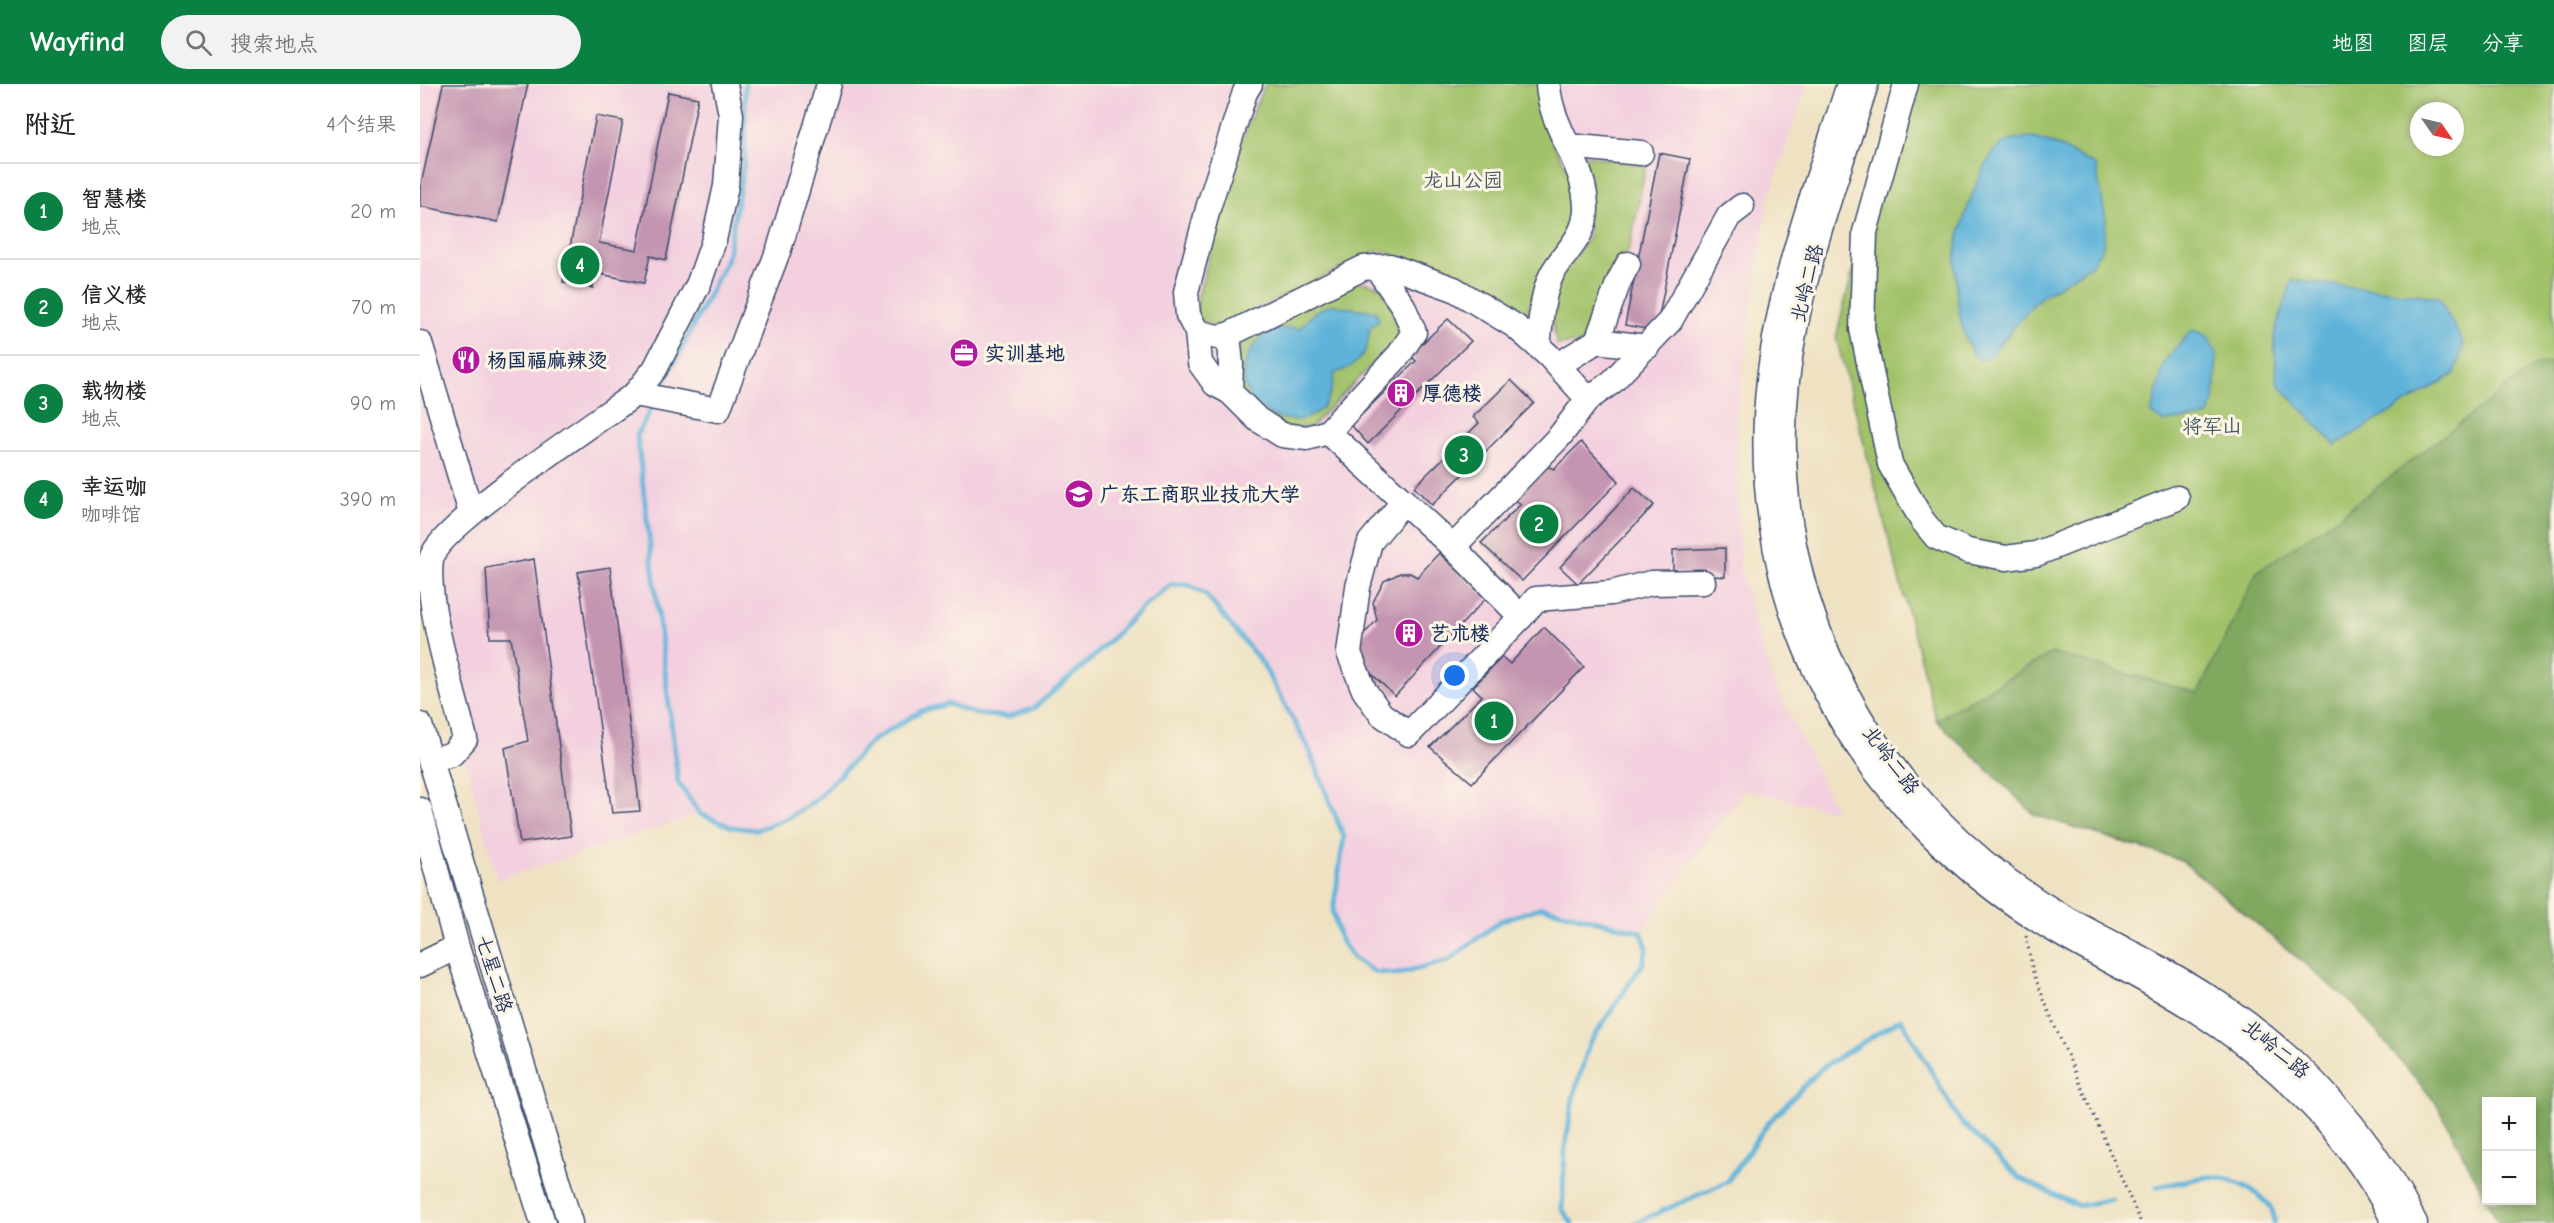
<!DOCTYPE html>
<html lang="zh">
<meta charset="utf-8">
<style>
:root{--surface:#fff;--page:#f2f2f2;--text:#222;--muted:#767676;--line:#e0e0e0;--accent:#0b8043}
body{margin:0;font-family:"Comic Neue","LXGW WenKai TC",sans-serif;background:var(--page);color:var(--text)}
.controls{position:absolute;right:18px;bottom:18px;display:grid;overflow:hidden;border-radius:0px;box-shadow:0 3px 9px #0003}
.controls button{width:54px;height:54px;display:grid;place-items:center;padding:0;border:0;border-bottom:2px solid var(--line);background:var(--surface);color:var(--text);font:30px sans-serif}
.compass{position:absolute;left:1990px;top:18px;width:54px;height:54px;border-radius:50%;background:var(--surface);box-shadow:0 3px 9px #0003;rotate:124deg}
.you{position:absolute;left:1035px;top:592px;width:21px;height:21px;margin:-15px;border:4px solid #fff;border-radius:50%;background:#1a73e8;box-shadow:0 0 0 9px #1a73e833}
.badge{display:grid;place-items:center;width:39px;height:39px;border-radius:50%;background:var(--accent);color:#fff;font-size:20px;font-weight:700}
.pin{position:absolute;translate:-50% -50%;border:3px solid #fff;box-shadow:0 2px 6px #0006}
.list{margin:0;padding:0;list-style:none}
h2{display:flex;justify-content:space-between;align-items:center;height:78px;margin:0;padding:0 24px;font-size:26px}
h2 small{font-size:20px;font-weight:400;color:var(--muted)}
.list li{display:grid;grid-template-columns:39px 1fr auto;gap:18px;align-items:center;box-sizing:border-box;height:96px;padding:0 24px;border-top:2px solid var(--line)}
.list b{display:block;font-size:22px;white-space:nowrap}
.list p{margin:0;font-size:20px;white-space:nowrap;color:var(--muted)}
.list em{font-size:20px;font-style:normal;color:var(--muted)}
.icon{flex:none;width:33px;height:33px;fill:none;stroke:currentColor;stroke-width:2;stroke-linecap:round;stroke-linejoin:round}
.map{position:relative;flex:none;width:2134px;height:1139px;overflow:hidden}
header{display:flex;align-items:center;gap:36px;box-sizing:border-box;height:84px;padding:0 30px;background:var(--accent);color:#fff}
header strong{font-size:28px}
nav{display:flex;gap:33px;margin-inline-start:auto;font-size:21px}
.search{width:420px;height:54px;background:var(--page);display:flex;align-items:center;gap:15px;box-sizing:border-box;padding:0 21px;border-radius:33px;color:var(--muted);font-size:22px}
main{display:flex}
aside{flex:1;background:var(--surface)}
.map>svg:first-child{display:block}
.built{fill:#f3cfdf}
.green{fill:#a2c26b;stroke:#5e7864;stroke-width:1.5;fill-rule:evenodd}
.forest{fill:#81a85f;stroke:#4e6c5e;stroke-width:1.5}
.water{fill:#5eb3da;stroke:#3c719c;stroke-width:1.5}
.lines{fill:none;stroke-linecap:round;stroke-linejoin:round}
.stream{stroke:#5eb3da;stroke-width:5}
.building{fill:#c495b1}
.minor-casing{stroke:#3b4a6d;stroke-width:27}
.path{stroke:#3b4a6d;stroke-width:3;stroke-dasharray:1.5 4.5;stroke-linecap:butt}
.minor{stroke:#fff;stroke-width:24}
.labels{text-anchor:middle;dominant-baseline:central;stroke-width:6;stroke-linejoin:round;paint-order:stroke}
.park-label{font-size:20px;fill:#445b62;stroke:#fcf5e5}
.street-label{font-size:20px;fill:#1b2f5e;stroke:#fcf5e5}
.poi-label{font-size:20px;font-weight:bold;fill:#1b2f5e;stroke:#fcf5e5;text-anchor:start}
</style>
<header>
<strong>Wayfind</strong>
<div class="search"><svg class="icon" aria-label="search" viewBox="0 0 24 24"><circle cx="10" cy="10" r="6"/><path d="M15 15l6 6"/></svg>搜索地点</div>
<nav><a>地图</a><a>图层</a><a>分享</a></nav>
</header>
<main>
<aside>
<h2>附近<small>4个结果</small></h2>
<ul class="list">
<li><span class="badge">1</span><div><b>智慧楼</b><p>地点</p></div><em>20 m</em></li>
<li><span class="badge">2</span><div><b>信义楼</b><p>地点</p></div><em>70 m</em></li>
<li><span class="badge">3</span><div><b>载物楼</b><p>地点</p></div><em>90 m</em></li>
<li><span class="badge">4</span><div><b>幸运咖</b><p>咖啡馆</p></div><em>390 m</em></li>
</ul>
</aside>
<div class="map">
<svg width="2134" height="1139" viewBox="0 0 2134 1139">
<rect width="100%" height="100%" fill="#fcf5e5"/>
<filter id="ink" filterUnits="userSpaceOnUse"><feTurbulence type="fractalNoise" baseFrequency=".0167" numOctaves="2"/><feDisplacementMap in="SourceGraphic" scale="12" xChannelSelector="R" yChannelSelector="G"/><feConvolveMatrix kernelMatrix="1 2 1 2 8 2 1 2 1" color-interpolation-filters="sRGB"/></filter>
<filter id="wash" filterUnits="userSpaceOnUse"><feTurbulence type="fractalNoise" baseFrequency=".008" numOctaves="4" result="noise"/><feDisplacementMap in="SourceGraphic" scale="24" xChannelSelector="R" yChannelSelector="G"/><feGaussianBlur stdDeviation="1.35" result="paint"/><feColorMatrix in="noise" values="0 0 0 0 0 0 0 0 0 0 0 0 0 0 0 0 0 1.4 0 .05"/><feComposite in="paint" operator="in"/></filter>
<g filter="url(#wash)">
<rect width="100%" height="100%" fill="#efe2c3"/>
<path class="built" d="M 0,0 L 1387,0 L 1348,117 L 1316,333 L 1320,487 L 1351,592 L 1416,727 L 1324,706 L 1221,848 L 1122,823 L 1080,837 L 1028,877 L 977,890 L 954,888 L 933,874 L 920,855 L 913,828 L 924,753 L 842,579 L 785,510 L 767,500 L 751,501 L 723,523 L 670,576 L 614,624 L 588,633 L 556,630 L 528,620 L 501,627 L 452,657 L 396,716 L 368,734 L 336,746 L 312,743 L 280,730 L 77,796 L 0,502 Z"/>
<g class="green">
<path d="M 845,0 L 1118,0 L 1121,25 L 1132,57 L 1152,93 L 1158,117 L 1153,138 L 1120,194 L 1105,234 L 992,177 L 959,166 L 800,242 L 786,240 L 777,230 L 778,212 L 822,55 Z"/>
<path d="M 1479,0 L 2134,0 L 2134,1139 L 2079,1139 L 2067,1117 L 2112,1116 L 2112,1018 L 2066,1018 L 2066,1115 L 2017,1020 L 1934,921 L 1761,776 L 1615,731 L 1516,636 L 1416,253 ZM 1999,27 L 2035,27 L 2035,63 L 1999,63 Z"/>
<path d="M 1160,70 L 1226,82 L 1210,163 L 1198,185 L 1172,250 L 1161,259 L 1137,261 L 1130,226 L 1137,199 L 1169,153 Z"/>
<path d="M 944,198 L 961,203 L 979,238 L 979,253 L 891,343 L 866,344 L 819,307 L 818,267 L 829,249 L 926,200 Z"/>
</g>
<path class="forest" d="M 2134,279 L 2134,1139 L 2079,1139 L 2067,1117 L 2112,1116 L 2112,1018 L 2066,1018 L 2066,1115 L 2017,1020 L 1934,921 L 1761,776 L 1615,731 L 1516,636 L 1632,569 L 1778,609 L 1837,488 L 1918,433 L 2116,281 Z"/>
<g class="water">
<path d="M 1609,53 L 1637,61 L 1676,82 L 1686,136 L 1683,163 L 1671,181 L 1618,215 L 1568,274 L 1559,276 C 1538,260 1532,188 1537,161 C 1543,134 1560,78 1582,60 C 1588,56 1601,55 1609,53 Z"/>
<path d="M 1872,196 L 2018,213 L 2044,260 L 2035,290 L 1915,361 L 1857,299 L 1854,251 Z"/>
<path d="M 912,220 C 927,226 940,223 956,228 L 959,236 L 949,245 C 950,270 936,282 914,290 C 907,379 783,322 837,258 C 849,245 862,242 879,245 L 896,227 Z"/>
<path d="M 1772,246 L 1787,251 L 1797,271 L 1794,317 L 1787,333 L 1743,338 L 1731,329 L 1745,277 Z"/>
</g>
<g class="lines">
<g class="stream">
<path d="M 240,307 L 307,175 L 325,73 L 325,0"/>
<path d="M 233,321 L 217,351 L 258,698 L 280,730 L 312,743 L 336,746 L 368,734 L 396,716 L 452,657 L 501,627 L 528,620 L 556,630 L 588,633 L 614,624 L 670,576 L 723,523 L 751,501 L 767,500 L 785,510 L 842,579 L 888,663 L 924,753 L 913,828 L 920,855 L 933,874 L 954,888 L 977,890 L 1028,877 L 1080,837 L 1122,823 L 1221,848 L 1227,863 L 1223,879 L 1169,960 L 1153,1014 L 1145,1064 L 1142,1125 L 1152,1139"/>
<path d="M 1737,1103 C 1754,1100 1771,1095 1788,1093 C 1809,1091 1858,1113 1854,1139"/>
<path d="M 1215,1139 L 1307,1098 L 1348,1039 L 1403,983 L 1481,935 L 1540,1037 L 1601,1095 L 1659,1122 L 1692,1115"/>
</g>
</g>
<g id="blocks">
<g class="building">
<path d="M 23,0 L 108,0 L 78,138 L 0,122 L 0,105 Z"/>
<path d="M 248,8 L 278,14 L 246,176 L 230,172 L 224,199 L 175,189 L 173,204 L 143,198 L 176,32 L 203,37 L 179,159 L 217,166 Z"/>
<path d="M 1239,69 L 1270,75 L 1236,247 L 1205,241 Z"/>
<path d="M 1028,235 L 1051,257 L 948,360 L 931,341 L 996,277 L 990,271 Z"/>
<path d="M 1091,296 L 1114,319 L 1012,421 L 994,403 L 1059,339 L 1053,333 Z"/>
<path d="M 1161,358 L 1199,397 L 1102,497 L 1061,459 L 1101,420 L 1094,415 L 1126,382 L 1134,385 Z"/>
<path d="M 1214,404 L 1234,421 L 1158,500 L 1140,483 Z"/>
<path d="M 1305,464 L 1305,493 L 1253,488 L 1253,466 Z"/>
<path d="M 1019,469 L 1067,513 L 975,612 L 938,577 L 933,562 L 957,536 L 953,518 L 964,497 L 980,489 L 990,489 L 997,493 Z"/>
<path d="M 114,475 L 151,752 L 100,759 L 85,664 L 108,657 L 91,554 L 70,554 L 66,484 Z"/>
<path d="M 190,483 L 220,727 L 192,729 L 158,488 Z"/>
<path d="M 1124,543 L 1164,583 L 1052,699 L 1010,663 L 1062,612 L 1053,603 L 1082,573 L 1090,580 Z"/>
</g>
</g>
</g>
<g filter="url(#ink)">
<use href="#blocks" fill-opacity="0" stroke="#3b4a6d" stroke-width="1.5"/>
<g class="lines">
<g class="minor-casing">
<g id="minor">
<path d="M 1429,0 C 1398,97 1360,195 1349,296 C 1323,530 1442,734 1641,850 C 1684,875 1730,897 1772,924 C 1858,978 1929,1048 1975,1139"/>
<path d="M 1446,0 C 1416,97 1378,195 1367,297 C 1343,517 1455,727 1647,835 C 1693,861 1741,882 1785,911 C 1876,968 1947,1044 1995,1139"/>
<path d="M 1486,0 L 1445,148 L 1442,245 L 1470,380 L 1502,436 L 1516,453 L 1548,467 L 1586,474 L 1616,470 L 1757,414"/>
<path d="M 1148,62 L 1221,69"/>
<path d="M 777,248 L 797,253 L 808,251 L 943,184 L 970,182 L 1034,205 L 1095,242 L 1128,271 L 1168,315 L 1140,352 L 1033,463 L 908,348 L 887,354 L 862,351 L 837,335 L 810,308 L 795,300 L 780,279 L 777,248 L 768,231 L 766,208 L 789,121 L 825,8 L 830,0"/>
<path d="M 808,251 L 811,280 L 810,308"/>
<path d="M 1177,257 L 1199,197 L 1208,180"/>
<path d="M 0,259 L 51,429"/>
<path d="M 1118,262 C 1121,239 1121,212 1132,190 C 1144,168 1165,154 1166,126 C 1167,80 1130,45 1128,0"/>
<path d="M 1138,281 L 1177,257 L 1227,263"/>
<path d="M 215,310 L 298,326 L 360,162 L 409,0"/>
<path d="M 1168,315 L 1192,298 L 1250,237 L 1309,132 L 1322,122"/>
<path d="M 908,348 L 979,271 L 994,248 L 983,222 L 956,183"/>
<path d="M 984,417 L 950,458 L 938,503 L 929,569 L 944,606 L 961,630 L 989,650 L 1101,533 L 1033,463"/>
<path d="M 1101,533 L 1116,515 L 1191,509 L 1231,499 L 1283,498"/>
<path d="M 0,641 L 150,1139"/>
<path d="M 10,677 L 32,670 L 45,655 C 34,609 5,520 11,476 C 15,444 181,335 215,310 L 235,285 L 279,199 L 294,156 L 306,102 L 311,31 L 305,0"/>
<path d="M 0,726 L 37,863 L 123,1139"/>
<path d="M 0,881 L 37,863"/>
</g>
</g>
<path class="path" d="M 1606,852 L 1613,888 L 1633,938 L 1721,1139"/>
<use href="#minor" class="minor"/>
</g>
</g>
<defs>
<g id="office-disc" transform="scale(1.5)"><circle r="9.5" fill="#b5179e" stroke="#fcf5e5"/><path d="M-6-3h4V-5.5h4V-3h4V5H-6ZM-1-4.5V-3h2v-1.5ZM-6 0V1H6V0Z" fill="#fff"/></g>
<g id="restaurant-disc" transform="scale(1.5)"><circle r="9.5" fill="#b5179e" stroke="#fcf5e5"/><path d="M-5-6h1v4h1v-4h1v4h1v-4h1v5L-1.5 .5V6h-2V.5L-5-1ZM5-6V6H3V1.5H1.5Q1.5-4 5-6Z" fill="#fff"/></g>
<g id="building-disc" transform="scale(1.5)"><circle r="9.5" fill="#b5179e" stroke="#fcf5e5"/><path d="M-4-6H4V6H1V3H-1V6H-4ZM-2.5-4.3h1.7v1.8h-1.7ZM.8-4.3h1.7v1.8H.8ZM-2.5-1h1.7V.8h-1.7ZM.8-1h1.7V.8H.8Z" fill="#fff"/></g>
<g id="university-disc" transform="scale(1.5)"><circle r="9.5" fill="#b5179e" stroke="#fcf5e5"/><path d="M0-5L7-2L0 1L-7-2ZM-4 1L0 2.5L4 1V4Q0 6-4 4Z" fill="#fff"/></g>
</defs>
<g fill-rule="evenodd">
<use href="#office-disc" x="544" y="269"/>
<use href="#restaurant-disc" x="46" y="276"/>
<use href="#building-disc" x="981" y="309"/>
<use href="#university-disc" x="659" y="410"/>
<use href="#building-disc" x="989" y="549"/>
</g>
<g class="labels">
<g class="park-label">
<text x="1043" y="96">龙山公园</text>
<text x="1792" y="342">将军山</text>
</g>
<g class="street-label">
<text transform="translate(1387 199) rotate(-76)">北岭二路</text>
<text transform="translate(1471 676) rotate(53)">北岭二路</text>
<text transform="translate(74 890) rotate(73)">七星二路</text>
<text transform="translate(1856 965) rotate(40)">北岭二路</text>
</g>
<g class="poi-label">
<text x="565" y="269">实训基地</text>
<text x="67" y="276">杨国福麻辣烫</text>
<text x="1002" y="309">厚德楼</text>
<text x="680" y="410">广东工商职业技术大学</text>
<text x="1010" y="549">艺术楼</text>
</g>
</g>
</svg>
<div class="controls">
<button>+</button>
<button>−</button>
</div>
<svg class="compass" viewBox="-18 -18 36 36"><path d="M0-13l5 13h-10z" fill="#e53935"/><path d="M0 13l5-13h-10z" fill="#767676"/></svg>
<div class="you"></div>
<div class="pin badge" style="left:1074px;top:637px">1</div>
<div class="pin badge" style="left:1119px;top:440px">2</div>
<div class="pin badge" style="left:1044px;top:371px">3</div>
<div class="pin badge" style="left:160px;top:181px">4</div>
</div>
</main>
